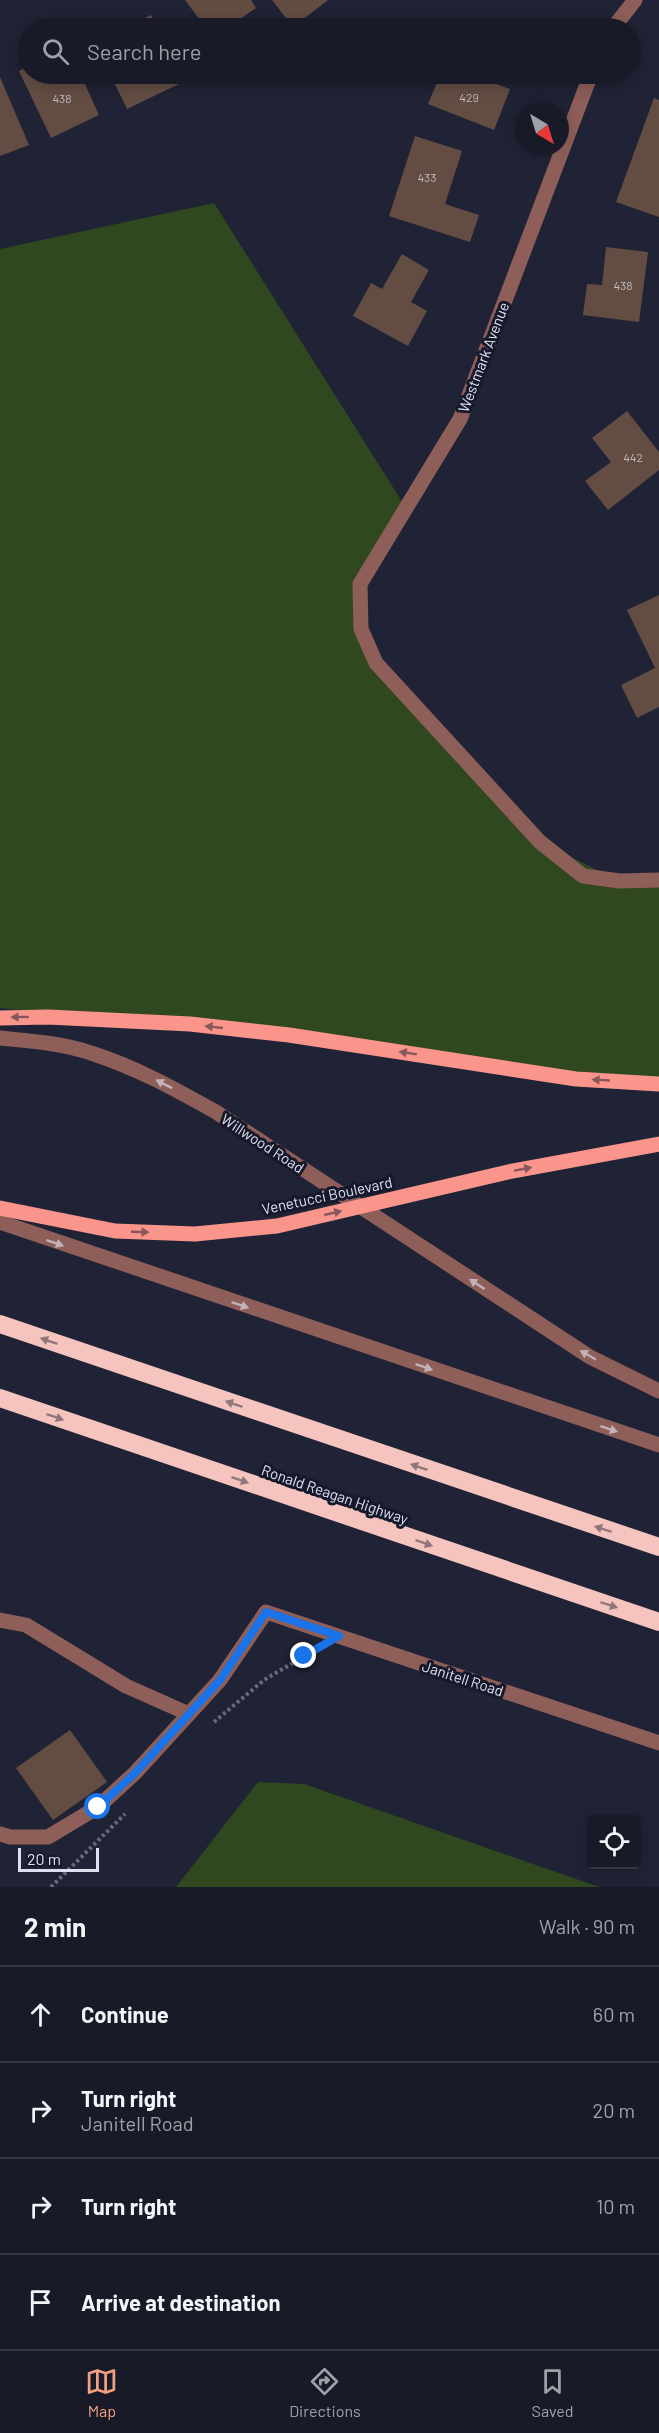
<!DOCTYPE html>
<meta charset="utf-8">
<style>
:root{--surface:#181a28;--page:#212330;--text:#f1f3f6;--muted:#9fa1a8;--line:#363845;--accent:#f2a07f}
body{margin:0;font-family:Barlow,sans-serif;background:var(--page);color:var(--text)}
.controls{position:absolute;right:18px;bottom:18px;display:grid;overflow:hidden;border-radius:6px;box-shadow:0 3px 15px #0003}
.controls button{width:54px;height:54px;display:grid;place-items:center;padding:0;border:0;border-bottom:2px solid var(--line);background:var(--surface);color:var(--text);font:30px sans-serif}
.compass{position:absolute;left:515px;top:102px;width:54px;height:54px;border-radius:50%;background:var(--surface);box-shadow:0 3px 15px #0003;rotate:142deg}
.scale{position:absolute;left:18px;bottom:15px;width:81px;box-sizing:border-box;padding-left:6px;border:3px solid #dee1ed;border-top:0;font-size:16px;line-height:21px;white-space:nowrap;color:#dee1ed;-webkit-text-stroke:4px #16192b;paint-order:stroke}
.stop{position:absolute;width:18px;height:18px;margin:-14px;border:4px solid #1a73e8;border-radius:50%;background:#fff}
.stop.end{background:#1a73e8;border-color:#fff;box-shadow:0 2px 6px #0008}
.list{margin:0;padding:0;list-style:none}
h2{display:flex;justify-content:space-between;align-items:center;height:78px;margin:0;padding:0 24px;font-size:26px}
h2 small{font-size:20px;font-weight:400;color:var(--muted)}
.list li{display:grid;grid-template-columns:39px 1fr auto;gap:18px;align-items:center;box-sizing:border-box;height:96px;padding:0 24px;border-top:2px solid var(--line)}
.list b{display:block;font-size:22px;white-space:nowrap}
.list p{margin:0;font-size:20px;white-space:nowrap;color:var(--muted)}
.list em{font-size:20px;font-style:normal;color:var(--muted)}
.icon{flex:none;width:33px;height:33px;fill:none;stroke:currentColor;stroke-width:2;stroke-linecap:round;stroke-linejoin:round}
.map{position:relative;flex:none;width:659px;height:1887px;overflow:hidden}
.search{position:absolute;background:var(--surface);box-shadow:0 3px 15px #0003;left:18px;right:18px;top:18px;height:66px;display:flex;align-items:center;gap:15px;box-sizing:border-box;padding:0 21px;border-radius:33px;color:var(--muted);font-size:22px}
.sheet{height:462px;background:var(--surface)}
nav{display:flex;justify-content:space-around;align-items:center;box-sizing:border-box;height:84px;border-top:2px solid var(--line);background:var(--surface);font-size:16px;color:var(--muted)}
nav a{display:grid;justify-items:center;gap:3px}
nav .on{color:var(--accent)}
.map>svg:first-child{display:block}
.green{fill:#2f481f}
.building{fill:#634d43}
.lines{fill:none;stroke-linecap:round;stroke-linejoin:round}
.path{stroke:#686b7b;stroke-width:4;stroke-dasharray:3 3;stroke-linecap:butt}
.minor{stroke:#8e5e58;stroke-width:15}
.major{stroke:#fa958b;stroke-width:15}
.highway{stroke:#f6c4be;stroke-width:18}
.oneway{fill:#88575b}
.oneway2{fill:#c2b3b9}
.oneway3{fill:#91777c}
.route{stroke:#1a73e8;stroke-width:8}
.labels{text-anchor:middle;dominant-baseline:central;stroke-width:6;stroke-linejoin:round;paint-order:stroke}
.number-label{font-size:12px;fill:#bfbcc2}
.street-label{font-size:15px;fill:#dee1ed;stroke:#16192b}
</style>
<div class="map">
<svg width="659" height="1887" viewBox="0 0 659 1887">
<rect width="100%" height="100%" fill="#202335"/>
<g class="green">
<path d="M 214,203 L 406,508 L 360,584 L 376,663 L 540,842 L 620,881 L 659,880 L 659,1082 L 0,1008 L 0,249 Z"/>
<path d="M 258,1782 L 304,1784 L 599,1887 L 176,1887 Z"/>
</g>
<g class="building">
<path d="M 185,0 L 251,0 L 256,8 L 227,28 L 206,28 Z"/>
<path d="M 272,0 L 328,0 L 293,27 Z"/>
<path d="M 151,15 L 158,28 L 124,28 Z"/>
<path d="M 28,66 L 28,74 L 95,74 L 96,76 L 84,82 L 99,115 L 51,138 L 19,71 Z"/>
<path d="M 110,74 L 180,74 L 183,82 L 127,109 Z"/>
<path d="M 452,74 L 491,74 L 488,81 L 510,89 L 494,130 L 428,104 L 438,80 L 448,84 Z"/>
<path d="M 0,77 L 29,145 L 0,156 Z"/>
<path d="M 654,98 L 659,100 L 659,217 L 616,202 Z"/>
<path d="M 415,136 L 462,151 L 445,204 L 479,215 L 470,242 L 389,216 Z"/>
<path d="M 606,247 L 648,252 L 639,322 L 583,315 L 587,284 L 602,285 Z"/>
<path d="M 402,254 L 429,270 L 411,302 L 427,311 L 408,346 L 353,316 L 371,283 L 382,289 Z"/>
<path d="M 627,411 L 659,452 L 659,470 L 608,510 L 585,481 L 611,462 L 592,438 Z"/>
<path d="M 659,595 L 659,707 L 637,718 L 621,685 L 655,668 L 627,610 Z"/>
<path d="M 70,1730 L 107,1782 L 53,1820 L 16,1768 Z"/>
</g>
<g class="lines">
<g class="path">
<path d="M 214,1722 L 264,1680 L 315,1650"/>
<path d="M 51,1887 L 125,1814"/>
</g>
<g class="minor">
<path d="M 613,28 L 635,0"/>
<path d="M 591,74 L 460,419 L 360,584 L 361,629 L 376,663 L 540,842 L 583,876 L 620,881 L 659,880"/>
<path d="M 0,1038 C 30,1041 62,1043 91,1053 C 135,1067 175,1089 216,1112 L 590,1357 L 659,1391"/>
<path d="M 0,1222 L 659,1445"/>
<path d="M 0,1620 L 26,1625 L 126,1686 L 189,1714"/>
<path d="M 0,1834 L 10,1837 L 48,1837 L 98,1807 L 135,1773 L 220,1680 L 266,1612 L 659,1743"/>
</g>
<g class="major">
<path d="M 0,1018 L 48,1017 L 190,1024 L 289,1035 L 576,1079 L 659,1084"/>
<path d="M 0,1208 L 115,1231 L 195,1234 L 277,1226 L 508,1172 L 659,1144"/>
</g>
<g class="highway">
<path d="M 0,1324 L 659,1547"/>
<path d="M 0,1398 L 659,1622"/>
</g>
</g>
<defs><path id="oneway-solid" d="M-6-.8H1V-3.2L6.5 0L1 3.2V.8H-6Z" transform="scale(1.5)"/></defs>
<g class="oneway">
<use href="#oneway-solid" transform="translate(20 1017) rotate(179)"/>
<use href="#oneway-solid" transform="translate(214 1027) rotate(-174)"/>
<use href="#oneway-solid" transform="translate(408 1053) rotate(-171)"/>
<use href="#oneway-solid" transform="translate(601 1080) rotate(-177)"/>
<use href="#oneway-solid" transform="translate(523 1169) rotate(-10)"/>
<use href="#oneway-solid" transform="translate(333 1213) rotate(-13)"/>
<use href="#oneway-solid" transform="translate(140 1232) rotate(2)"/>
</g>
<g class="oneway2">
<use href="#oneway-solid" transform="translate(164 1084) rotate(-153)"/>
<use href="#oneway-solid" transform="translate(55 1243) rotate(19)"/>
<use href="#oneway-solid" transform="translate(477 1284) rotate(-147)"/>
<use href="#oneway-solid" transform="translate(240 1305) rotate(19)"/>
<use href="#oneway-solid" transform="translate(588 1355) rotate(-150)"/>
<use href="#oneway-solid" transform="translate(424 1367) rotate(19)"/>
<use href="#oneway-solid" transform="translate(609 1429) rotate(18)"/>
</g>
<g class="oneway3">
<use href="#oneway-solid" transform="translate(49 1341) rotate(-161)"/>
<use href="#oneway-solid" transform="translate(234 1404) rotate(-161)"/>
<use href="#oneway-solid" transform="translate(55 1417) rotate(19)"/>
<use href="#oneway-solid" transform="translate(419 1467) rotate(-161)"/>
<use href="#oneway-solid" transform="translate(240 1480) rotate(19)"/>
<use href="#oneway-solid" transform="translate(603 1529) rotate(-162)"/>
<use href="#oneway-solid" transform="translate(424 1543) rotate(19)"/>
<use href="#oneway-solid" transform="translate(609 1605) rotate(18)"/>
</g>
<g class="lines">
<path class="route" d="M 98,1807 L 135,1773 L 220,1680 L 266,1612 L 339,1636 L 304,1656"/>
</g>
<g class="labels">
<g class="number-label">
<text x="469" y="97">429</text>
<text x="62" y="98">438</text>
<text x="427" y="177">433</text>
<text x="623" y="285">438</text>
<text x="633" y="457">442</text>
</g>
<g class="street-label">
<text transform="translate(483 357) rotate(-69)">Westmark Avenue</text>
<text transform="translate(263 1143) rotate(33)">Willwood Road</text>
<text transform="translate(327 1195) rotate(-12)">Venetucci Boulevard</text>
<text transform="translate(335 1494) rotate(19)">Ronald Reagan Highway</text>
<text transform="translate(463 1678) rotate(18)">Janitell Road</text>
</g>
</g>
</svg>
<div class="controls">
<button><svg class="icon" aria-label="locate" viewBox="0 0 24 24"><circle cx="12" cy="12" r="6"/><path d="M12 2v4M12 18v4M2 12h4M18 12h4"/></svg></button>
</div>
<svg class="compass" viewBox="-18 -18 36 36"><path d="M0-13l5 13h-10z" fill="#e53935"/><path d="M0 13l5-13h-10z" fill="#9fa1a8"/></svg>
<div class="scale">20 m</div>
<div class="stop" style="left:98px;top:1807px"></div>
<div class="stop end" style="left:304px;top:1656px"></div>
<div class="search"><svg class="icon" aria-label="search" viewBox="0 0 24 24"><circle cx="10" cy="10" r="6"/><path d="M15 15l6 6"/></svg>Search here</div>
</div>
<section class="sheet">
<h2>2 min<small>Walk · 90 m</small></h2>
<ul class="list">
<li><svg class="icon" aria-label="ahead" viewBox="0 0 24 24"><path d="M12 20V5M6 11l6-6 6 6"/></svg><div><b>Continue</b></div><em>60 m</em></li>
<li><svg class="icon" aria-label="right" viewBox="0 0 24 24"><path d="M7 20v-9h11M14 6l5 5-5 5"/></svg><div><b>Turn right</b><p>Janitell Road</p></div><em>20 m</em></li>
<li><svg class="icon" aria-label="right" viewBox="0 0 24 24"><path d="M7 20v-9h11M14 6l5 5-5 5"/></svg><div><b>Turn right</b></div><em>10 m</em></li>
<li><svg class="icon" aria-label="arrive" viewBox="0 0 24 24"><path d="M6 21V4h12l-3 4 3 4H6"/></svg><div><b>Arrive at destination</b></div></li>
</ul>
</section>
<nav>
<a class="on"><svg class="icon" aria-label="map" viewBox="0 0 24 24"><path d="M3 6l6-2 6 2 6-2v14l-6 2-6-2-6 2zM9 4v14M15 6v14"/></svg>Map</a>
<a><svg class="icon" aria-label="directions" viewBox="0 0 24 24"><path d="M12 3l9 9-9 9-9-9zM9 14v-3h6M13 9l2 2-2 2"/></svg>Directions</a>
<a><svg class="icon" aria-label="saved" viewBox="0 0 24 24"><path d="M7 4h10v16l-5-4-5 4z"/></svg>Saved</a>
</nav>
